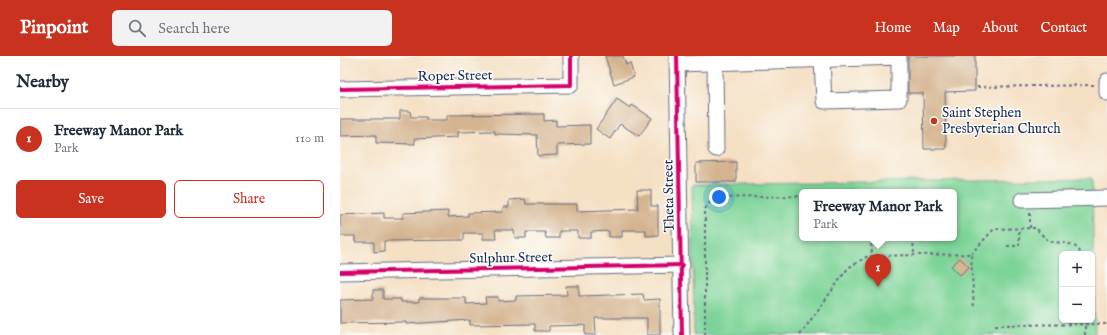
<!DOCTYPE html>
<meta charset="utf-8">
<style>
:root{--surface:#fff;--page:#f2f2f3;--text:#1f2937;--muted:#747a83;--line:#e0e1e3;--accent:#c8321e}
body{margin:0;font-family:"IM FELL English",serif;background:var(--page);color:var(--text)}
.controls{position:absolute;right:12px;bottom:12px;display:grid;overflow:hidden;border-radius:6px;box-shadow:0 1px 3px #0004}
.controls button{width:36px;height:36px;display:grid;place-items:center;padding:0;border:0;border-bottom:1px solid var(--line);background:var(--surface);color:var(--text);font:20px sans-serif}
.you{position:absolute;left:379px;top:141px;width:14px;height:14px;margin:-10px;border:3px solid #fff;border-radius:50%;background:#1a73e8;box-shadow:0 0 0 6px #1a73e833}
.badge{display:grid;place-items:center;width:26px;height:26px;border-radius:50%;background:var(--accent);color:#fff;font-size:13px;font-weight:700}
.pin{position:absolute;translate:-50% -33px;filter:drop-shadow(0 1px 2px #0008)}
.pin::after{content:'';position:absolute;top:21px;width:14px;height:12px;background:inherit;clip-path:polygon(0 0,100% 0,50% 100%)}
.popup{position:absolute;left:459px;top:133px;width:158px;height:52px;box-sizing:border-box;display:grid;place-content:center;border-radius:6px;background:var(--surface);filter:drop-shadow(0 1px 3px #0005);font-size:13px;white-space:nowrap;color:var(--muted)}
.popup b{font-size:15px;color:var(--text)}
.popup::after{content:'';position:absolute;left:50%;top:100%;margin-left:-8px;border:8px solid transparent;border-top-color:var(--surface)}
.list{margin:0;padding:0;list-style:none}
h2{display:flex;justify-content:space-between;align-items:center;height:52px;margin:0;padding:0 16px;font-size:17px}
h2 small{font-size:13px;font-weight:400;color:var(--muted)}
.list li{display:grid;grid-template-columns:26px 1fr auto;gap:12px;align-items:center;box-sizing:border-box;height:60px;padding:0 16px;border-top:1px solid var(--line)}
.list b{display:block;font-size:15px;white-space:nowrap}
.list p{margin:0;font-size:13px;white-space:nowrap;color:var(--muted)}
.list em{font-size:13px;font-style:normal;color:var(--muted)}
.actions{display:flex;gap:8px;padding:12px 16px}
.actions a{flex:1;padding:9px 0;border:1px solid var(--accent);border-radius:6px;text-align:center;font-size:14px;color:var(--accent)}
.actions .main{background:var(--accent);color:#fff}
.icon{flex:none;width:22px;height:22px;fill:none;stroke:currentColor;stroke-width:2;stroke-linecap:round;stroke-linejoin:round}
.map{position:relative;flex:none;width:767px;height:279px;overflow:hidden}
header{display:flex;align-items:center;gap:24px;box-sizing:border-box;height:56px;padding:0 20px;background:var(--accent);color:#fff}
header strong{font-size:19px}
nav{display:flex;gap:22px;margin-inline-start:auto;font-size:14px}
.search{width:280px;height:36px;background:var(--page);display:flex;align-items:center;gap:10px;box-sizing:border-box;padding:0 14px;border-radius:6px;color:var(--muted);font-size:15px}
main{display:flex}
aside{flex:1;background:var(--surface)}
.map>svg:first-child{display:block}
.green{fill:#7ed498;stroke:#4c827b;fill-rule:evenodd}
.building{fill:#d4b38f}
.lines{fill:none;stroke-linecap:round;stroke-linejoin:round}
.minor-casing{stroke:#676d82;stroke-width:17}
.path{stroke:#676d82;stroke-width:2;stroke-dasharray:3 3;stroke-linecap:butt}
.minor{stroke:#fff;stroke-width:15}
.cycleway-casing{stroke:#fdfcf7;stroke-width:6}
.cycleway{stroke:#d6006c;stroke-width:4}
.poi-dot{fill:#c8321e;stroke:#fdfcf7;stroke-width:1.5}
.labels{text-anchor:middle;dominant-baseline:central;stroke-width:3;stroke-linejoin:round;paint-order:stroke}
.street-label{font-size:14px;fill:#1b2f5e;stroke:#fdfcf7}
.poi-label{font-size:14px;fill:#1b2f5e;stroke:#fdfcf7;text-anchor:start}
</style>
<header>
<strong>Pinpoint</strong>
<div class="search"><svg class="icon" aria-label="search" viewBox="0 0 24 24"><circle cx="10" cy="10" r="6"/><path d="M15 15l6 6"/></svg>Search here</div>
<nav><a>Home</a><a>Map</a><a>About</a><a>Contact</a></nav>
</header>
<main>
<aside>
<h2>Nearby<small></small></h2>
<ul class="list">
<li><span class="badge">1</span><div><b>Freeway Manor Park</b><p>Park</p></div><em>110 m</em></li>
</ul>
<div class="actions"><a class="main">Save</a><a>Share</a></div>
</aside>
<div class="map">
<svg width="767" height="279" viewBox="0 0 767 279">
<rect width="100%" height="100%" fill="#fdfcf7"/>
<filter id="ink" filterUnits="userSpaceOnUse"><feTurbulence type="fractalNoise" baseFrequency=".025" numOctaves="2"/><feDisplacementMap in="SourceGraphic" scale="8" xChannelSelector="R" yChannelSelector="G"/><feConvolveMatrix kernelMatrix="1 2 1 2 8 2 1 2 1" color-interpolation-filters="sRGB"/></filter>
<filter id="wash" filterUnits="userSpaceOnUse"><feTurbulence type="fractalNoise" baseFrequency=".012" numOctaves="4" result="noise"/><feDisplacementMap in="SourceGraphic" scale="16" xChannelSelector="R" yChannelSelector="G"/><feGaussianBlur stdDeviation="0.9" result="paint"/><feColorMatrix in="noise" values="0 0 0 0 0 0 0 0 0 0 0 0 0 0 0 0 0 1.4 0 .05"/><feComposite in="paint" operator="in"/></filter>
<g filter="url(#wash)">
<rect width="100%" height="100%" fill="#f5e0c4"/>
<path class="green" d="M 752,122 L 755,279 L 354,279 L 352,129 ZM 462,136 L 614,136 L 614,182 L 462,182 ZM 722,198 L 752,198 L 752,264 L 722,264 Z"/>
<g id="blocks">
<g class="building">
<path d="M 265,0 L 283,0 L 286,9 L 290,7 L 294,21 L 274,28 Z"/>
<path d="M 568,0 L 635,0 L 635,35 L 605,36 L 606,93 L 584,93 L 583,37 L 568,37 Z"/>
<path d="M 277,43 L 290,52 L 292,49 L 312,62 L 299,80 L 280,68 L 270,83 L 256,73 Z"/>
<path d="M 60,55 L 70,55 L 71,61 L 86,61 L 86,64 L 107,64 L 107,59 L 204,58 L 204,65 L 216,64 L 216,70 L 250,69 L 250,88 L 217,89 L 217,99 L 198,100 L 197,79 L 155,78 L 155,75 L 118,76 L 118,81 L 74,83 L 75,88 L 36,87 L 36,79 L 0,80 L 0,63 L 60,63 Z"/>
<path d="M 396,106 L 396,126 L 356,126 L 356,107 Z"/>
<path d="M 297,134 L 311,134 L 311,150 L 318,150 L 318,179 L 306,180 L 306,174 L 282,174 L 282,181 L 269,181 L 269,175 L 251,176 L 251,182 L 238,182 L 238,175 L 219,175 L 219,182 L 206,182 L 205,176 L 186,176 L 186,182 L 175,182 L 174,174 L 155,174 L 156,183 L 143,183 L 143,177 L 124,177 L 124,184 L 44,185 L 44,195 L 34,196 L 34,186 L 15,186 L 15,180 L 0,180 L 0,159 L 44,157 L 44,162 L 63,162 L 63,157 L 108,155 L 108,161 L 128,160 L 128,157 L 163,156 L 163,151 L 169,151 L 169,144 L 185,143 L 186,148 L 237,148 L 237,155 L 298,153 Z"/>
<path d="M 620,202 L 629,211 L 620,219 L 611,210 Z"/>
<path d="M 226,230 L 239,230 L 239,240 L 303,238 L 304,244 L 320,243 L 320,279 L 307,279 L 307,262 L 255,262 L 256,279 L 245,279 L 245,269 L 209,270 L 209,275 L 195,275 L 195,268 L 130,269 L 130,264 L 66,268 L 66,266 L 0,267 L 0,244 L 33,243 L 33,234 L 43,234 L 43,243 L 61,243 L 61,246 L 79,246 L 79,242 L 126,242 L 126,248 L 146,247 L 145,241 L 158,241 L 158,245 L 176,244 L 176,240 L 227,239 Z"/>
</g>
</g>
</g>
<g filter="url(#ink)">
<use href="#blocks" fill-opacity="0" stroke="#676d82" stroke-width="1"/>
<g class="lines">
<g class="minor-casing">
<g id="minor">
<path d="M 337,0 L 342,279"/>
<path d="M 375,7 L 376,93"/>
<path d="M 338,8 L 559,1 L 559,43 L 484,45 L 482,4"/>
<path d="M 767,25 L 767,37"/>
<path d="M 0,33 L 231,29 L 231,0"/>
<path d="M 682,144 L 767,142"/>
<path d="M 0,216 L 342,209"/>
</g>
</g>
<g class="path">
<path d="M 637,31 L 754,29"/>
<path d="M 509,136 L 512,136"/>
<path d="M 690,172 L 690,156"/>
<path d="M 531,182 L 532,200"/>
<path d="M 573,182 L 574,199"/>
<path d="M 667,190 L 679,190 L 679,173"/>
<path d="M 631,198 L 654,173 L 696,172 C 699,176 704,181 708,184 C 719,189 734,183 741,198"/>
<path d="M 745,264 L 745,279"/>
<path d="M 655,269 L 767,268"/>
<path d="M 365,279 L 365,153 L 373,142 L 462,140"/>
<path d="M 460,279 L 508,212 L 528,200 L 631,198 L 634,253"/>
</g>
<use href="#minor" class="minor"/>
<g class="cycleway-casing">
<g id="cycleway">
<path d="M 337,0 L 342,279"/>
<path d="M 0,33 L 231,29 L 231,0"/>
<path d="M 0,216 L 342,209"/>
</g>
</g>
<use href="#cycleway" class="cycleway"/>
</g>
</g>
<circle class="poi-dot" cx="594" cy="65" r="4"/>
<g class="labels">
<g class="street-label">
<text transform="translate(115 20) rotate(-1)">Roper Street</text>
<text transform="translate(329 140) rotate(-91)">Theta Street</text>
<text transform="translate(171 202) rotate(-1)">Sulphur Street</text>
</g>
<g class="poi-label">
<text x="602" y="57">Saint Stephen<tspan x="602" dy="16">Presbyterian Church</tspan></text>
</g>
</g>
</svg>
<div class="controls">
<button>+</button>
<button>−</button>
</div>
<div class="you"></div>
<div class="pin badge" style="left:538px;top:231px">1</div>
<div class="popup"><b>Freeway Manor Park</b>Park</div>
</div>
</main>
